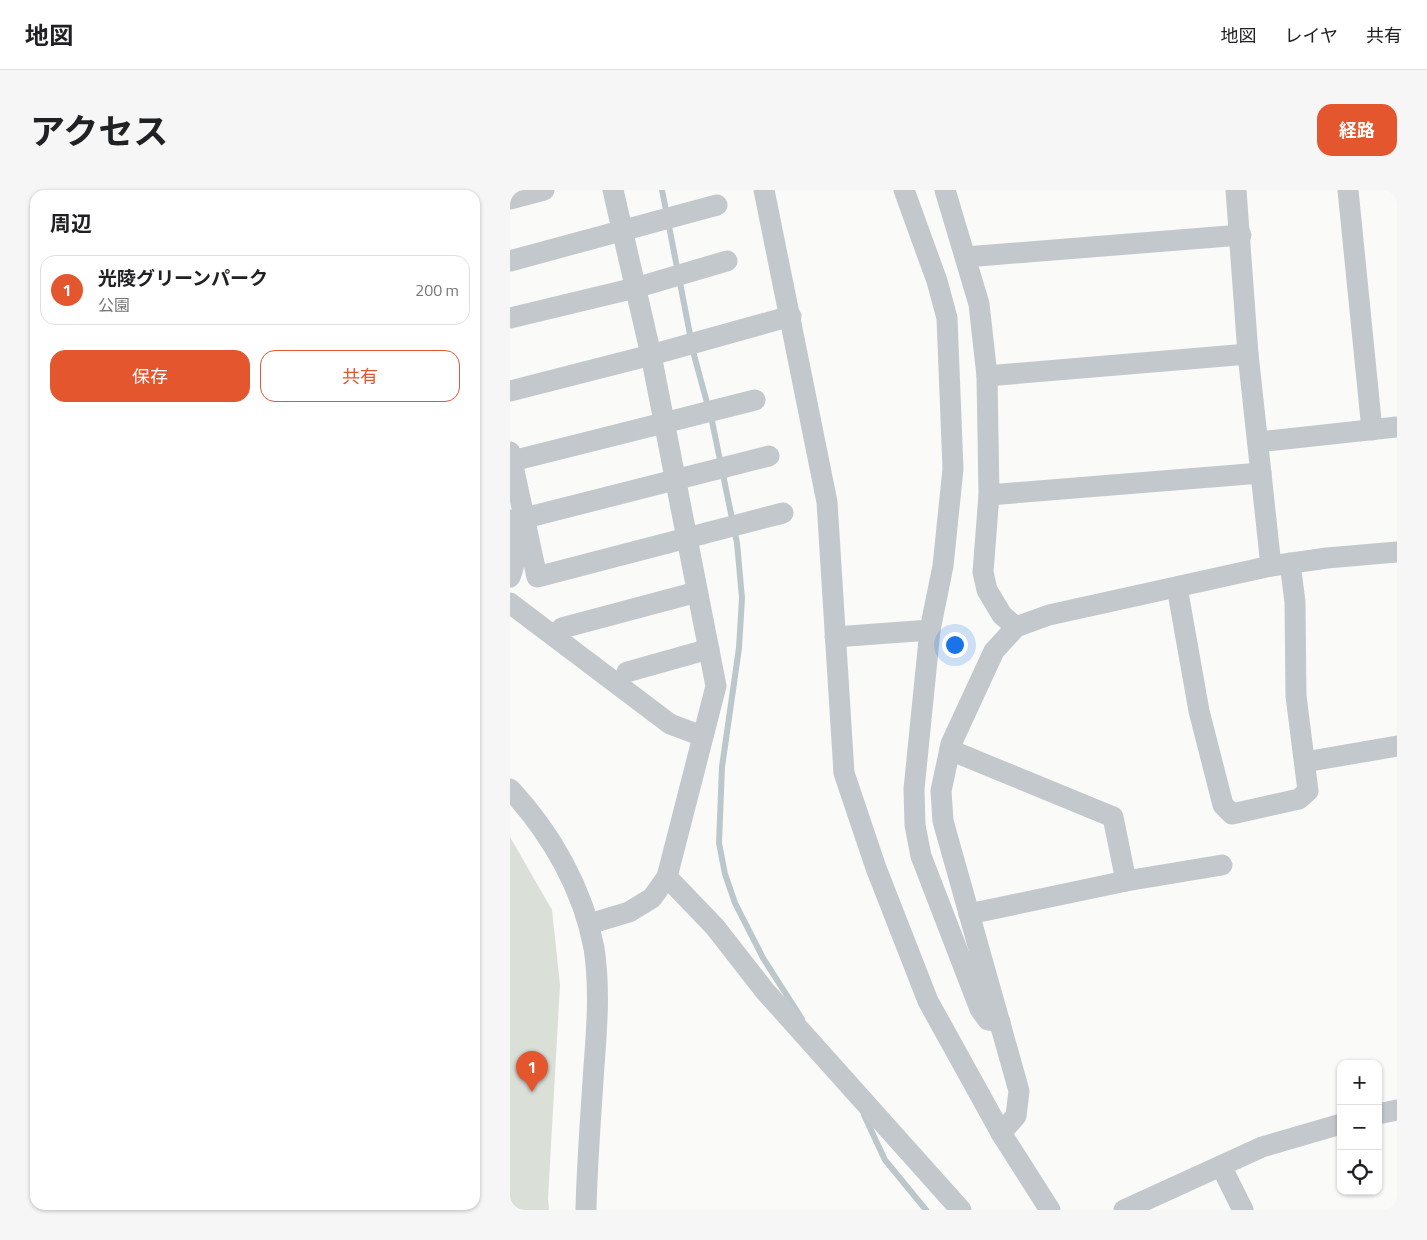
<!DOCTYPE html>
<html lang="ja">
<meta charset="utf-8">
<style>
:root{--surface:#fff;--page:#f6f6f6;--text:#202124;--muted:#757577;--line:#e0e0e0;--accent:#e4572e}
body{margin:0;font-family:"Titillium Web","Noto Sans JP",sans-serif;background:var(--page);color:var(--text)}
.controls{position:absolute;right:15px;bottom:15px;display:grid;overflow:hidden;border-radius:10px;box-shadow:0 1px 4px #0004}
.controls button{width:45px;height:45px;display:grid;place-items:center;padding:0;border:0;border-bottom:1px solid var(--line);background:var(--surface);color:var(--text);font:25px sans-serif}
.you{position:absolute;left:444px;top:454px;width:18px;height:18px;margin:-12px;border:4px solid #fff;border-radius:50%;background:#1a73e8;box-shadow:0 0 0 8px #1a73e833}
.badge{display:grid;place-items:center;width:32px;height:32px;border-radius:50%;background:var(--accent);color:#fff;font-size:16px;font-weight:700}
.pin{position:absolute;translate:-50% -41px;filter:drop-shadow(0 1px 2px #0008)}
.pin::after{content:'';position:absolute;top:26px;width:18px;height:15px;background:inherit;clip-path:polygon(0 0,100% 0,50% 100%)}
.list{margin:0;padding:0;list-style:none}
h2{display:flex;justify-content:space-between;align-items:center;height:65px;margin:0;padding:0 20px;font-size:21px}
h2 small{font-size:16px;font-weight:400;color:var(--muted)}
.list li{display:grid;grid-template-columns:32px 1fr auto;gap:15px;align-items:center;box-sizing:border-box;height:70px;margin:0 10px 10px;padding:0 10px;border:1px solid var(--line);border-radius:15px}
.list b{display:block;font-size:19px;white-space:nowrap}
.list p{margin:0;font-size:16px;white-space:nowrap;color:var(--muted)}
.list em{font-size:16px;font-style:normal;color:var(--muted)}
.actions{display:flex;gap:10px;padding:15px 20px}
.actions a{flex:1;padding:11px 0;border:1px solid var(--accent);border-radius:15px;text-align:center;font-size:18px;color:var(--accent)}
.actions .main{background:var(--accent);color:#fff}
.icon{flex:none;width:28px;height:28px;fill:none;stroke:currentColor;stroke-width:2;stroke-linecap:round;stroke-linejoin:round}
.map{position:relative;flex:none;width:887px;height:1020px;overflow:hidden;border-radius:15px}
header{display:flex;align-items:center;gap:30px;box-sizing:border-box;height:70px;padding:0 25px;background:var(--surface);border-bottom:1px solid var(--line)}
header strong{font-size:24px}
nav{display:flex;gap:28px;margin-inline-start:auto;font-size:18px}
.intro{display:flex;align-items:center;justify-content:space-between;box-sizing:border-box;height:120px;padding:0 30px}
h1{margin:0;font-size:35px}
.button{padding:12px 22px;border-radius:15px;background:var(--accent);color:#fff;font-size:18px;font-weight:700}
main{display:flex;gap:30px;padding:0 30px}
aside{flex:1;background:var(--surface);border-radius:15px;box-shadow:0 1px 4px #0004}
.map>svg:first-child{display:block}
.green{fill:#dadfd7}
.lines{fill:none;stroke-linecap:round;stroke-linejoin:round}
.stream{stroke:#bbc7cb;stroke-width:6}
.minor{stroke:#c3c8cc;stroke-width:21}
</style>
<header>
<strong>地図</strong>
<nav><a>地図</a><a>レイヤ</a><a>共有</a></nav>
</header>
<div class="intro"><h1>アクセス</h1><a class="button">経路</a></div>
<main>
<aside>
<h2>周辺<small></small></h2>
<ul class="list">
<li><span class="badge">1</span><div><b>光陵グリーンパーク</b><p>公園</p></div><em>200 m</em></li>
</ul>
<div class="actions"><a class="main">保存</a><a>共有</a></div>
</aside>
<div class="map">
<svg width="887" height="1020" viewBox="0 0 887 1020">
<rect width="100%" height="100%" fill="#fafaf8"/>
<path class="green" d="M 0,647 L 42,720 L 50,795 L 38,1009 L 39,1020 L 0,1020 Z"/>
<g class="lines">
<g class="stream">
<path d="M 152,0 L 184,165 L 202,231 L 227,353 L 232,408 L 229,458 L 212,577 L 209,653 L 215,684 L 225,713 L 253,768 L 292,829"/>
<path d="M 354,925 L 375,970 L 416,1020"/>
</g>
<g class="minor">
<path d="M 254,0 L 317,312 L 334,583 L 366,678 L 418,811 L 491,943 L 540,1020"/>
<path d="M 435,0 L 469,114 L 477,186 L 479,305 L 473,382 L 477,400 L 492,425 L 506,437"/>
<path d="M 726,0 L 738,164 L 761,376"/>
<path d="M 838,0 L 862,240"/>
<path d="M 0,9 L 34,0"/>
<path d="M 456,67 L 731,45"/>
<path d="M 0,71 L 207,15"/>
<path d="M 0,128 L 125,98 L 217,71"/>
<path d="M 477,186 L 738,164"/>
<path d="M 0,201 L 141,165 L 281,126"/>
<path d="M 748,252 L 887,237"/>
<path d="M 0,262 L 27,387 L 273,323"/>
<path d="M 2,271 L 245,210"/>
<path d="M 479,305 L 751,283"/>
<path d="M 15,328 L 259,266"/>
<path d="M 0,330 C 5,351 8,367 0,387"/>
<path d="M 667,397 L 689,521 L 713,615 L 722,624 L 789,609 L 798,601 L 786,506 L 785,412 L 780,373"/>
<path d="M 0,413 L 160,534 L 192,546"/>
<path d="M 52,438 L 187,402"/>
<path d="M 420,440 L 404,599 L 405,635 L 411,666 L 470,819 L 478,830 L 490,832"/>
<path d="M 325,447 L 420,440 L 433,376 L 443,279 L 437,128 L 427,91 L 394,0"/>
<path d="M 117,482 L 199,459"/>
<path d="M 440,560 L 603,627 L 616,691"/>
<path d="M 795,572 L 887,556"/>
<path d="M 0,599 C 41,643 73,699 84,758 C 90,797 87,837 84,876 C 81,924 77,972 76,1020"/>
<path d="M 157,687 L 205,737 L 255,801 L 451,1020"/>
<path d="M 459,724 L 616,691 L 712,675"/>
<path d="M 79,734 L 119,722 L 142,708 L 157,687 L 206,496 L 141,165 L 103,0"/>
<path d="M 868,924 L 887,920"/>
<path d="M 491,943 L 506,926 L 509,901 L 433,631 L 431,601 L 441,554 L 484,461 L 506,437 L 539,425 L 761,376 L 817,368 L 887,362"/>
<path d="M 711,976 L 733,1020"/>
<path d="M 614,1020 L 752,957 L 831,934"/>
</g>
</g>
</svg>
<div class="controls">
<button>+</button>
<button>−</button>
<button><svg class="icon" aria-label="locate" viewBox="0 0 24 24"><circle cx="12" cy="12" r="6"/><path d="M12 2v4M12 18v4M2 12h4M18 12h4"/></svg></button>
</div>
<div class="you"></div>
<div class="pin badge" style="left:22px;top:902px">1</div>
</div>
</main>
